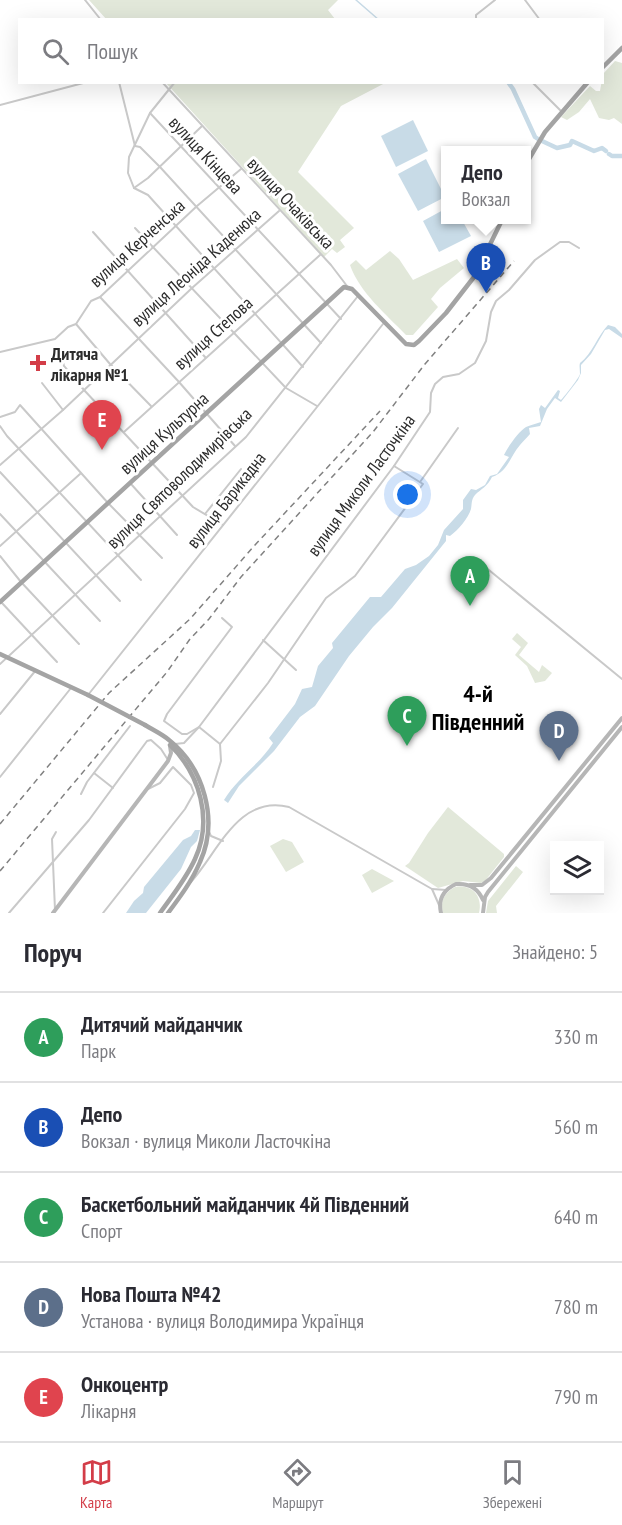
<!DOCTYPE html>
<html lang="uk">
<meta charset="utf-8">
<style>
:root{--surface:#fff;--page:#f7f7f7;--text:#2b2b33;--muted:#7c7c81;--line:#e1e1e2;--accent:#d33d48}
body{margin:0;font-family:"PT Sans Narrow",sans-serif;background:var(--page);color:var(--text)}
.controls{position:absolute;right:18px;bottom:18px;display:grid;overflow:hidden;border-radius:0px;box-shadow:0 6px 24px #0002}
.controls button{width:54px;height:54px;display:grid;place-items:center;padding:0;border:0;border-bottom:2px solid var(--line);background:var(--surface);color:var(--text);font:30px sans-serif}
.you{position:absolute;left:408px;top:495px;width:21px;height:21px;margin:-15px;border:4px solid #fff;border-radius:50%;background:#1a73e8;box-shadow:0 0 0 9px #1a73e833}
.badge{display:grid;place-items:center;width:39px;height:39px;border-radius:50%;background:var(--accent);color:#fff;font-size:20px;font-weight:700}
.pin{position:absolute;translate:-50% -50px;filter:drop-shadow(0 2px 3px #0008)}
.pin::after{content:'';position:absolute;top:32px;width:21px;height:18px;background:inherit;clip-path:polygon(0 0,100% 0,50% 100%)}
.popup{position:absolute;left:441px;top:146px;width:90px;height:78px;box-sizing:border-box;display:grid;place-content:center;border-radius:0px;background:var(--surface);filter:drop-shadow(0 2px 4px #0005);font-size:20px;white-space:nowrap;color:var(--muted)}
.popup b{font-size:22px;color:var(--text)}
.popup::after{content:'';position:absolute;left:50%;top:100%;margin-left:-12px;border:12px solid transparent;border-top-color:var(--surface)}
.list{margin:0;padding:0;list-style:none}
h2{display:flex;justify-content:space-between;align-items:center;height:78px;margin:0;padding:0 24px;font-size:26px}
h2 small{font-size:20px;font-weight:400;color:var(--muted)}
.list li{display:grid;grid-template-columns:39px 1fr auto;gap:18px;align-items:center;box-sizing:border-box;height:90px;padding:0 24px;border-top:2px solid var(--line)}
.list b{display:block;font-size:22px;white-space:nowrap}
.list p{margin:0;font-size:20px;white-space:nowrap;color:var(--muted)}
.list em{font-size:20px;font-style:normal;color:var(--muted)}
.icon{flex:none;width:33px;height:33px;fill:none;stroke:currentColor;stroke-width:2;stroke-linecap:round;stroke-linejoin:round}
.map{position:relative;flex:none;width:622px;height:913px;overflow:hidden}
.search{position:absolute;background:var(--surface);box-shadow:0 6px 24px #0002;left:18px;right:18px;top:18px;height:66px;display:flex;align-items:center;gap:15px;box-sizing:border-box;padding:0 21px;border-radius:0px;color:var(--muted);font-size:22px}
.sheet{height:528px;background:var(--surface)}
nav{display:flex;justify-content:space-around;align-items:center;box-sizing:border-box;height:84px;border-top:2px solid var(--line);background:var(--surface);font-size:16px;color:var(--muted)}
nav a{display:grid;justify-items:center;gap:3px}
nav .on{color:var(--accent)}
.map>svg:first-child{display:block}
.green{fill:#e2e8da}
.water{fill:#c8dbe7}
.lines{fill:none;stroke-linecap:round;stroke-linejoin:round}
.stream{stroke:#c8dbe7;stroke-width:1.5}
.river{stroke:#c8dbe7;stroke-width:4.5}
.street{stroke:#c9c9c9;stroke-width:2}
.secondary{stroke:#b6b6b6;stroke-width:4}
.primary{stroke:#a4a4a4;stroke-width:4.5}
.rail{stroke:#818181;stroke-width:1.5;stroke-dasharray:6 4.5;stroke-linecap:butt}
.primary-bridge{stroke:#a4a4a4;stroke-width:4.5}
.poi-dot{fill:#d33d48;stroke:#fff;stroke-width:2}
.labels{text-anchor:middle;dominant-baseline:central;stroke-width:6;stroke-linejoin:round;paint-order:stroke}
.street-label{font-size:18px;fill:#2c2c2c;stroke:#fff}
.poi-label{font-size:18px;font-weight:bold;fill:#2c2c2c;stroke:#fff;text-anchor:start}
.district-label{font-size:24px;font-weight:bold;fill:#000;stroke:#fff}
</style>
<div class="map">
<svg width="622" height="913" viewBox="0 0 622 913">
<rect width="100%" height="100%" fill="#fff"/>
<g class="green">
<path d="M 89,0 L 338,0 L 328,10 L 335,19 L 107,20 Z"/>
<path d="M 615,61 L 622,63 L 622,124 L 614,118 L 609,120 L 599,118 L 590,99 L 579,112 L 567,120 L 561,117 L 590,86 L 596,91 L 600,91 L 603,74 Z"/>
<path d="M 166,83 L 385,83 L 341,106 L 298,172 L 354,228 L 340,240 L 345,247 L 337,253 L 332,249 L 324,257 Z"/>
<path d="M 390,251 L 399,259 L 413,280 L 457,259 L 464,268 L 440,288 L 431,299 L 438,307 L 413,335 L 406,335 C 386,314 360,293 350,265 L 356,260 L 366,270 Z"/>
<path d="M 517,633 L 528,643 L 519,655 L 539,672 L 542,665 L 552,673 L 545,681 L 535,683 L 527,666 L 515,655 L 521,647 L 512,639 Z"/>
<path d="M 448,807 L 504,854 L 504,857 L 485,881 L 481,883 L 463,881 L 438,888 L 405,866 L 409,863 L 428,833 Z"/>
<path d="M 283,839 L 292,842 L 304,862 L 286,872 L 270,846 Z"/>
<path d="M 516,866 L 523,872 L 496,906 L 497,913 L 486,913 L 488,901 Z"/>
<path d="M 372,869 L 394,881 L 372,893 L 362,875 Z"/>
<path d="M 455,887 C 472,884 483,896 479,913 L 443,913 C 440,901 444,893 455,887 Z"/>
</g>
<g class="water">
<path d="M 413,120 L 428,151 L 396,167 L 381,136 Z"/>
<path d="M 426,159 L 445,197 L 418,211 L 398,174 Z"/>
<path d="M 445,209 L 446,220 L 462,220 L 471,236 L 439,252 L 423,221 Z"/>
<path d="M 608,325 L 615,327 L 622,334 L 622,338 L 609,329 L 605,330 L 591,354 L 581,365 L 581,373 L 578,380 L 561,402 L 555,398 L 547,409 L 540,426 L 529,428 L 530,434 C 527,438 523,441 520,445 C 510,456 508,472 492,477 C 488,486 481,489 475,495 C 471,500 472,504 471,509 C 468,519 458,530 450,536 L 446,535 L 446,541 L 392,608 L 373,627 L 349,656 L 315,706 L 300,717 L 274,751 L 239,786 L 228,803 L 224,800 C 237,778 259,765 273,743 L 269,738 L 295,704 L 302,689 L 312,687 L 318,666 L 333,648 L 332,643 L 370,597 L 381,597 L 405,569 L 416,565 L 429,556 L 438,545 L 444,530 L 463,509 L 463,500 L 471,489 L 476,490 L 485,485 L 490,476 L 497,474 L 509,457 L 504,455 C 507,448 519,431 526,427 C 530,425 536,424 541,422 L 539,409 L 541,405 L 545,408 L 558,390 L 560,391 L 558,398 L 561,400 C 564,397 579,378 580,374 C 580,370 579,366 580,363 C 592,354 598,335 608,325 Z"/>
<path d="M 195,830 L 200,830 L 197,841 L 191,847 L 181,869 L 146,913 L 126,913 L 134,901 L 143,893 L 144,887 L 183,840 L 191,836 Z"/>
</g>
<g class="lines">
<path class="stream" d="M 356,0 L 379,20"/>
<g class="river">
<path d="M 508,82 L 513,89 L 535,137 L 538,139"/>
<path d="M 542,141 L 557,148 L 570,145 L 572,141 L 594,151 L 602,148 L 606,151"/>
<path d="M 609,154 L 612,156 L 622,156"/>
</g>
<g class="street">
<path d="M 85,0 L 101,20"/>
<path d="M 525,0 L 540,20"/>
<path d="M 476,20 L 476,15 L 495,0"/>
<path d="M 119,82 L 135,146"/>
<path d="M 162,82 L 331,265 L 347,286"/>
<path d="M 532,82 L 562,112"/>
<path d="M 0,105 L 87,82"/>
<path d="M 150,113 L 341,319"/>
<path d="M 135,146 L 140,147 L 160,167 L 321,343"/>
<path d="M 134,188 L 148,195 L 303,367"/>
<path d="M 134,188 L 128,173 L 129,157 L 150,113 L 175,82"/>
<path d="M 134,188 L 148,178 L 202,126"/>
<path d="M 135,228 L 286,388 L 317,406"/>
<path d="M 93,232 L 205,357"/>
<path d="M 100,297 L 179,382 L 235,446"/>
<path d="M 76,324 L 110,364 L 151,406"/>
<path d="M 59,346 L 64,366 L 84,390 L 193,507 L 223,525"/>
<path d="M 0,352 L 55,339 L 68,327 L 76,324 L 91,301 L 100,297 L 197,206 L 241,169"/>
<path d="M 42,383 L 63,410"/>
<path d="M 0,417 L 15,412 L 20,405 L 108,503 L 162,558"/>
<path d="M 0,426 L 7,436 L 141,580"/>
<path d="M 124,432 L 320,255"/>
<path d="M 0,465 L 63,410 L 192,288 L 279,211"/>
<path d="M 0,472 L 120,601"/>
<path d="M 420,482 L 458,428"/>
<path d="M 131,484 L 177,535"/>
<path d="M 0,514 L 100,621"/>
<path d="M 205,514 L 241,469"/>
<path d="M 0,546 L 80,474"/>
<path d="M 0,556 L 21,582 L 79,644"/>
<path d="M 484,566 L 622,679"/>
<path d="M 2,603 L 57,662"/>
<path d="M 263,640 L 296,670"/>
<path d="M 0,664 L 246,437 L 358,296"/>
<path d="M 88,695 L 383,324"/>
<path d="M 0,714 L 36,670"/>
<path d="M 175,744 L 184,743 L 199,727 L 394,466 L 430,412 L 431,393 L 435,384 L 443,377 L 459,374 L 475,363 L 486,341 L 491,312 L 496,301 L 509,290 L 535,260 L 560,242 L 569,242 L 579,248"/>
<path d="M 220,744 L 199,727 L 187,734 L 182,734 L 164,721 L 167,714 L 232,627 L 222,618"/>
<path d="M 94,773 L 113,788"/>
<path d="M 0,777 L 71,688"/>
<path d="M 213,787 L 221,761 L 220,744 L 268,683 L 326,598 L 355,576 L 423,484 L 394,466"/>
<path d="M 81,794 L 87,782 L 130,726"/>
<path d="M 209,832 L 211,836 L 223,841"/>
<path d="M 191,882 C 218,852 239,794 289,807 L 432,889 L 446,890"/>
<path d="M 432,889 L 439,905"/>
<path d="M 55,910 L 52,839 L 56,832"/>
<path d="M 9,913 L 89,820 L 147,741 L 151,740 L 161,749 L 168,760"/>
<path d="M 103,913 L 185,809 L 194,793 L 191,785 L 173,767 L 160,783 L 148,789"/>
</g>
<g class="secondary">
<path d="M 470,885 L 482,885 L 491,878 L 622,718"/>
<path d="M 53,913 L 168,761 L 171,753 L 170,746"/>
<path d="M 441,913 C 438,900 443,890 456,884 C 469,883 478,888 483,900"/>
<path d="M 483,913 L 485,897 L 488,892 L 622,727"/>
</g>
<g class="primary">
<path d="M 602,68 L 622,48"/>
<path d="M 526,164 L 545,132 L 588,82"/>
<path d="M 0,602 L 344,287 L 352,289 L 406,344 L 414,345 L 419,341 L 446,313 L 474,277 L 502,220"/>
<path d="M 0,654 L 88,695"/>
<path d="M 145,725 C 153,730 162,734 169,740 C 204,768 219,820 200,862 C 192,881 180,897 168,913"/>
<path d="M 160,913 C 172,896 186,879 195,859 C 213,820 200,774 170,745"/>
</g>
<g class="rail">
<path d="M 0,824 L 109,693 L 190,619 L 255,545 L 380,411"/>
<path d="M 0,871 L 167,672 L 190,639 L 209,619 L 241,577 L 373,432 L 425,364 L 514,261"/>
</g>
<path class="primary-bridge" d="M 88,695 L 145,725"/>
</g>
<path class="poi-dot" d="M35 354h6v6h6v6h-6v6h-6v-6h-6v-6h6z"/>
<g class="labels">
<g class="street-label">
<text transform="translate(206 155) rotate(47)">вулиця Кінцева</text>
<text transform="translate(291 203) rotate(47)">вулиця Очаківська</text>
<text transform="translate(137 243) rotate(-42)">вулиця Керченська</text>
<text transform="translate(196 267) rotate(-42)">вулиця Леоніда Каденюка</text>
<text transform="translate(213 333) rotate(-42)">вулиця Степова</text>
<text transform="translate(164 433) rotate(-42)">вулиця Культурна</text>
<text transform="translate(179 478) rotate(-44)">вулиця Святоволодимирівська</text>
<text transform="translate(361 485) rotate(-54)">вулиця Миколи Ласточкіна</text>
<text transform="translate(226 500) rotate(-52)">вулиця Барикадна</text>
</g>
<g class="poi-label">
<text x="51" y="353">Дитяча<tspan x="51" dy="21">лікарня №1</tspan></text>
</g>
<g class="district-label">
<text x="478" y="693">4-й<tspan x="478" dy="28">Південний</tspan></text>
</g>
</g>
</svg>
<div class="controls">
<button><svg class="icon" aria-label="layers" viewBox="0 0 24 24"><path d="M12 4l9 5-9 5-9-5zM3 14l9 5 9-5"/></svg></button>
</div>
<div class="you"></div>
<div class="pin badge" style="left:470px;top:606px;background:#2e9e5b">A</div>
<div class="pin badge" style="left:486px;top:293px;background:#1a4fb4">B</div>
<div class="popup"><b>Депо</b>Вокзал</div>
<div class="pin badge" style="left:407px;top:746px;background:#2e9e5b">C</div>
<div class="pin badge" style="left:559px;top:761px;background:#5c6f8a">D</div>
<div class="pin badge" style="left:102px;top:450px;background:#e0444e">E</div>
<div class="search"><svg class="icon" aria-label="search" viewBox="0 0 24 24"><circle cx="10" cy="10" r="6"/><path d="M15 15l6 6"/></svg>Пошук</div>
</div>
<section class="sheet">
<h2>Поруч<small>Знайдено: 5</small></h2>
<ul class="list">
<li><span class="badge" style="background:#2e9e5b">A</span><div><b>Дитячий майданчик</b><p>Парк</p></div><em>330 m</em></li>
<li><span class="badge" style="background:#1a4fb4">B</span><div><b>Депо</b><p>Вокзал · вулиця Миколи Ласточкіна</p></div><em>560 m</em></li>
<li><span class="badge" style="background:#2e9e5b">C</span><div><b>Баскетбольний майданчик 4й Південний</b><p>Спорт</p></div><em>640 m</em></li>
<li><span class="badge" style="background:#5c6f8a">D</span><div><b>Нова Пошта №42</b><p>Установа · вулиця Володимира Українця</p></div><em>780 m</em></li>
<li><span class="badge" style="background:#e0444e">E</span><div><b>Онкоцентр</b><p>Лікарня</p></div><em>790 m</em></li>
</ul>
</section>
<nav>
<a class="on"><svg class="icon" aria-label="map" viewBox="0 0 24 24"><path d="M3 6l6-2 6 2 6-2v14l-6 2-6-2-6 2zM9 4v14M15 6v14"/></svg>Карта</a>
<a><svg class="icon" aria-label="directions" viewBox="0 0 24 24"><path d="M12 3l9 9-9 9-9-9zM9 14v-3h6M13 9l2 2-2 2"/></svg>Маршрут</a>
<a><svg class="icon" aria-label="saved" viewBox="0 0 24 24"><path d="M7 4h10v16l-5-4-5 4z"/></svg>Збережені</a>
</nav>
